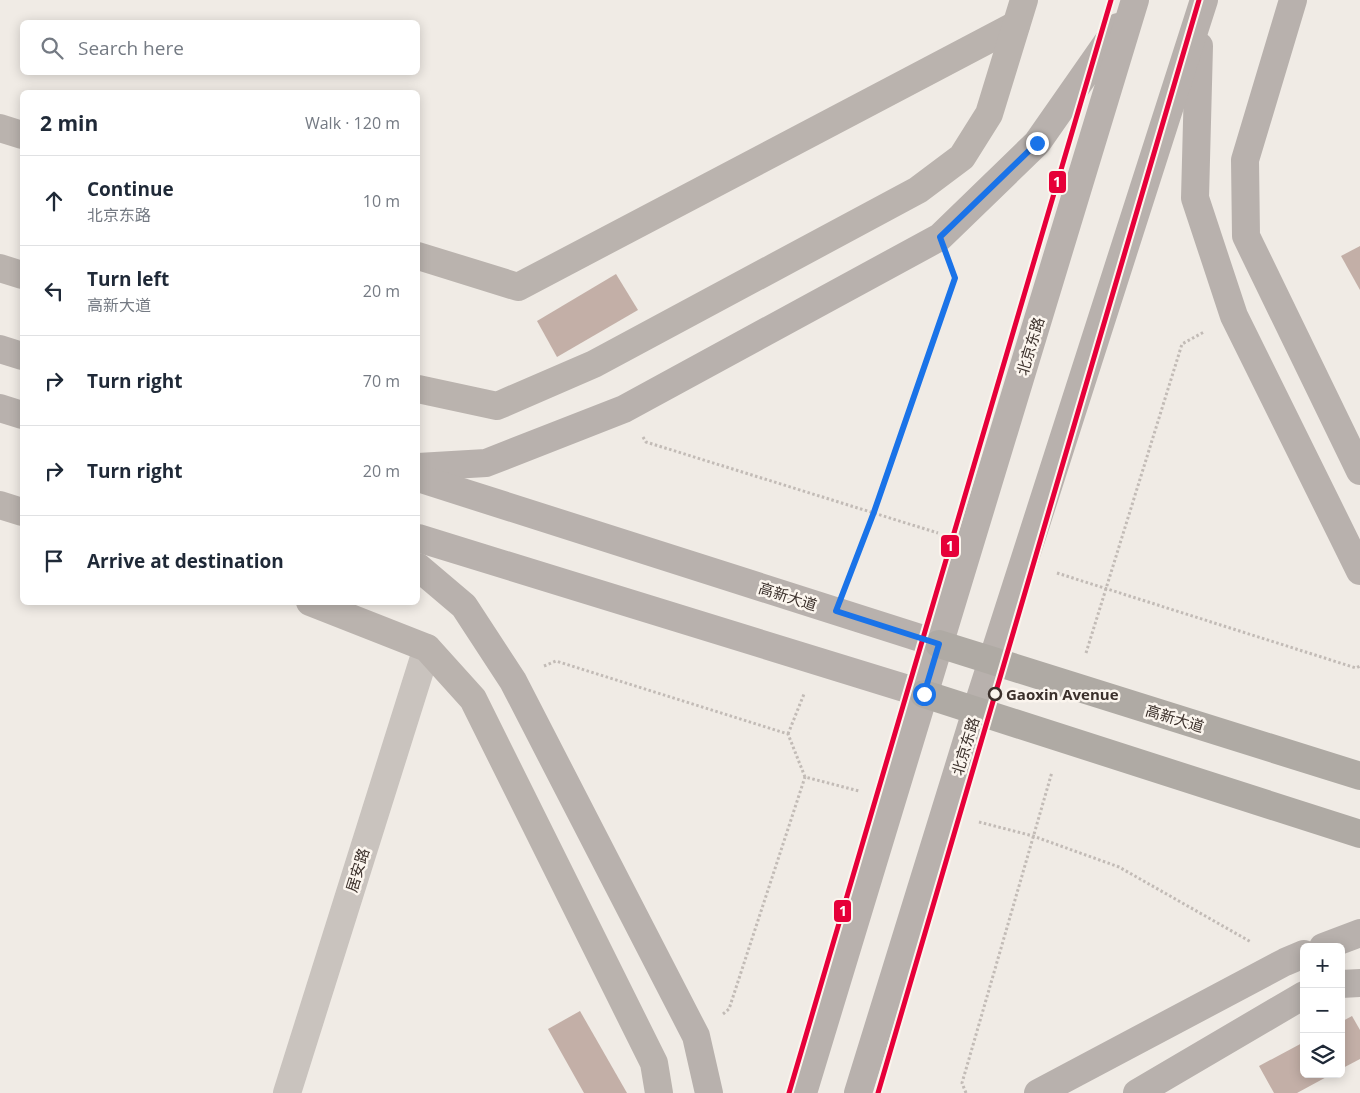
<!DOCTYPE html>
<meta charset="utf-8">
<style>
:root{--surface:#fff;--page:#f6f6f7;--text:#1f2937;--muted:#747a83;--line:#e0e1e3}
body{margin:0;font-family:"Open Sans","Noto Sans SC",sans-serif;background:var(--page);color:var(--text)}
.controls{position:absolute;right:15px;bottom:15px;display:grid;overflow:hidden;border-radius:8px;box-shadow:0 2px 12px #0003}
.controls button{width:45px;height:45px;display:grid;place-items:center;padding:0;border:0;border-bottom:1px solid var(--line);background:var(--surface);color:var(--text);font:25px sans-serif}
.stop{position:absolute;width:15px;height:15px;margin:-11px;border:4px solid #1a73e8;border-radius:50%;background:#fff}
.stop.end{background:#1a73e8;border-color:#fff;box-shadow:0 1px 5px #0008}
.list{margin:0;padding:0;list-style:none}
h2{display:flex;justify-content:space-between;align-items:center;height:65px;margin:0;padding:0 20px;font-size:21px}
h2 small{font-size:16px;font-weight:400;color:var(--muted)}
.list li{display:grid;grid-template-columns:32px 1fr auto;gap:15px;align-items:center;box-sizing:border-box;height:90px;padding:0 20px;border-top:1px solid var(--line)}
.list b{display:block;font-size:19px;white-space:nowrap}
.list p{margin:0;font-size:16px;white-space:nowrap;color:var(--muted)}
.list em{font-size:16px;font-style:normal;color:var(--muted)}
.icon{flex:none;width:28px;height:28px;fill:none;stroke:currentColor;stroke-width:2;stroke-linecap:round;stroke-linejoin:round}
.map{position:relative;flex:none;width:1360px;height:1093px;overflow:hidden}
.search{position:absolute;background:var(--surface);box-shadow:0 2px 12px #0003;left:20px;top:20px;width:400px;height:55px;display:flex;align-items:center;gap:12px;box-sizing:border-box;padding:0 18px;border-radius:8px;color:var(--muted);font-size:19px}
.panel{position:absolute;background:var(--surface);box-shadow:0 2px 12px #0003;left:20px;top:90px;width:400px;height:515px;border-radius:8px}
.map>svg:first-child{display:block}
.building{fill:#c3afa7}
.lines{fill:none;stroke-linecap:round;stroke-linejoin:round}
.path{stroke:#c2bbb6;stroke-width:3;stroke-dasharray:2.5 2.5;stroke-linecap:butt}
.street{stroke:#c9c3be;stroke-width:28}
.secondary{stroke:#bab3ae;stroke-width:28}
.primary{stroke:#b8b1ad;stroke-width:28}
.highway{stroke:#afaaa4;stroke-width:28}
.metro-1-casing{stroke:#fbf5ee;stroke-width:9}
.metro-1{stroke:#e60039;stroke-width:5}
.route{stroke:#1a73e8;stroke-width:6}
.stop-dot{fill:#fbf5ee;stroke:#3b302b;stroke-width:2.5}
.labels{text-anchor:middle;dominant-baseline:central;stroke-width:5;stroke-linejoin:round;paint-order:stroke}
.street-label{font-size:15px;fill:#3b302b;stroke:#fbf5ee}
.stop-label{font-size:15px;font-weight:bold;fill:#3b302b;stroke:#fbf5ee;text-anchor:start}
.line-badge{stroke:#fbf5ee;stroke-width:2}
.badge-label{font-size:14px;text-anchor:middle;font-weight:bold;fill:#fff}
</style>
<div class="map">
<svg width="1360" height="1093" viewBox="0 0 1360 1093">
<rect width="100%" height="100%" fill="#f0ebe5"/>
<g class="building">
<path d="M 1360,246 L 1360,290 L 1341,256 Z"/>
<path d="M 616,274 L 638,310 L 557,357 L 537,321 Z"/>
<path d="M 580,1011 L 627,1093 L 584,1093 L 548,1029 Z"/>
<path d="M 1352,1016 L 1360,1030 L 1360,1059 L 1341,1069 L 1341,1022 Z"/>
<path d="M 1304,1042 L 1304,1074 L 1332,1074 L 1297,1093 L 1274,1093 L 1259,1066 Z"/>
</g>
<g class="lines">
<g class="path">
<path d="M 643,437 L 646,442 L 938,533"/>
<path d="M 1057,573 L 1356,668 L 1360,666"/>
<path d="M 848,578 L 874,512 L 955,278 L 952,269"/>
<path d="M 1086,653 L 1182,344 L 1204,332"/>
<path d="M 544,666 L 556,661 L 788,734 L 805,777 L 859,791"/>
<path d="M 788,734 L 804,694"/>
<path d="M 979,822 L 1033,836 L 1119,867 L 1251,942"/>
<path d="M 723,1014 L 729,1009 L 805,777"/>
<path d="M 966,1093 L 962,1083 L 1052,772"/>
</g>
<path class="street" d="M 287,1093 L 427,648"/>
<g class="secondary">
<path d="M 0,128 L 22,135"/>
<path d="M 418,256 L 518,287 L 1016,25"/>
<path d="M 0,268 L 22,275"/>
<path d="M 418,389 L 497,406 L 594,364 L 918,190 L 962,157 L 989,114 L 1024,0"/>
<path d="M 0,505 L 22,512"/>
<path d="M 310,602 L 427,648 L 473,699 L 654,1063 L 659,1093"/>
</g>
<g class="primary">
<path d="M 1293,0 L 1245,160 L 1246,236 L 1360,471"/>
<path d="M 1199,46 L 1195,198 L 1234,316 L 1360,571"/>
<path d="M 0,349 L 22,356"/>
<path d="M 0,408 L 22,415"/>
<path d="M 418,467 L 486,463 L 624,409 L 940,237 L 1037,143 L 1118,27"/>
<path d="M 418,478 L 939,644"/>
<path d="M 418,538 L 924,694"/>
<path d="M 418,567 L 464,606 L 513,681 L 696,1036 L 709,1093"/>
<path d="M 1323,947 L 1360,933"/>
<path d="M 1341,984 L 1360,983"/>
<path d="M 803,1093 L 1135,0"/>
<path d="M 858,1093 L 976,711 L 1204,0"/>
<path d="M 1038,1093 L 1285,962 L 1304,954"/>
<path d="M 1137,1093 L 1304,995"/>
</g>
<g class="highway">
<path d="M 939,644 L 1360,776"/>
<path d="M 924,694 L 1360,834"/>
</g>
<g class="metro-1-casing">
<g id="metro-1">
<path d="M 789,1093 L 1111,0"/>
<path d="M 878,1093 L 1199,0"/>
</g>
</g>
<use href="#metro-1" class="metro-1"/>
</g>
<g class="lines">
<path class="route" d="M 924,694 L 939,644 L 836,611 L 874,512 L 955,278 L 940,237 L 1037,143"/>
</g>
<circle class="stop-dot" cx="995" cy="694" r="6"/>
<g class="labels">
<g class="street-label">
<text transform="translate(1030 346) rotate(-73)">北京东路</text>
<text transform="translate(788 596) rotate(18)">高新大道</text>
<text transform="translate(1175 718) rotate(17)">高新大道</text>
<text transform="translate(965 746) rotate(-73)">北京东路</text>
<text transform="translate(357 870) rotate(-73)">居安路</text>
</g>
<g class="stop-label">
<text x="1006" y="694">Gaoxin Avenue</text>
</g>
</g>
<g class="line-badge">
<rect x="1048" y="170" width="19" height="24" rx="5" fill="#e60039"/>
<rect x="940" y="534" width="20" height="24" rx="5" fill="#e60039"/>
<rect x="833" y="899" width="19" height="24" rx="5" fill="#e60039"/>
</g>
<g class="badge-label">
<text x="1057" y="187">1</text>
<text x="950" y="551">1</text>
<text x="843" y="916">1</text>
</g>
</svg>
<div class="controls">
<button>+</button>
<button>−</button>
<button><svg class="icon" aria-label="layers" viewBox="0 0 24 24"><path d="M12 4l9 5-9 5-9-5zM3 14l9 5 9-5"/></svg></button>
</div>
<div class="stop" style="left:924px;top:694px"></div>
<div class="stop end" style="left:1037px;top:143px"></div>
<div class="search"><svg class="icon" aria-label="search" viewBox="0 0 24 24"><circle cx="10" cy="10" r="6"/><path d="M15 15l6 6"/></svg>Search here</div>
<section class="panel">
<h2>2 min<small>Walk · 120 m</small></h2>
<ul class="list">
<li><svg class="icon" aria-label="ahead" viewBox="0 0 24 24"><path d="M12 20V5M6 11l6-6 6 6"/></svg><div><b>Continue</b><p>北京东路</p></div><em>10 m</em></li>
<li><svg class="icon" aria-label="left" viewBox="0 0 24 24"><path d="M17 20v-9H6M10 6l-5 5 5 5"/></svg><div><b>Turn left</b><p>高新大道</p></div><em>20 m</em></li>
<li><svg class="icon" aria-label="right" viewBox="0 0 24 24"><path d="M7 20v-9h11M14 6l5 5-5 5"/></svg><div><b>Turn right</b></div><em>70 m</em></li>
<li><svg class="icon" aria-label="right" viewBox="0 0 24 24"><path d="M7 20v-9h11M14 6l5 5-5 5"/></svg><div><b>Turn right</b></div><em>20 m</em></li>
<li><svg class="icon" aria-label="arrive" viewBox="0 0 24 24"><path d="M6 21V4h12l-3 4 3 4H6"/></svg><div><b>Arrive at destination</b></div></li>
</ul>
</section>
</div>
